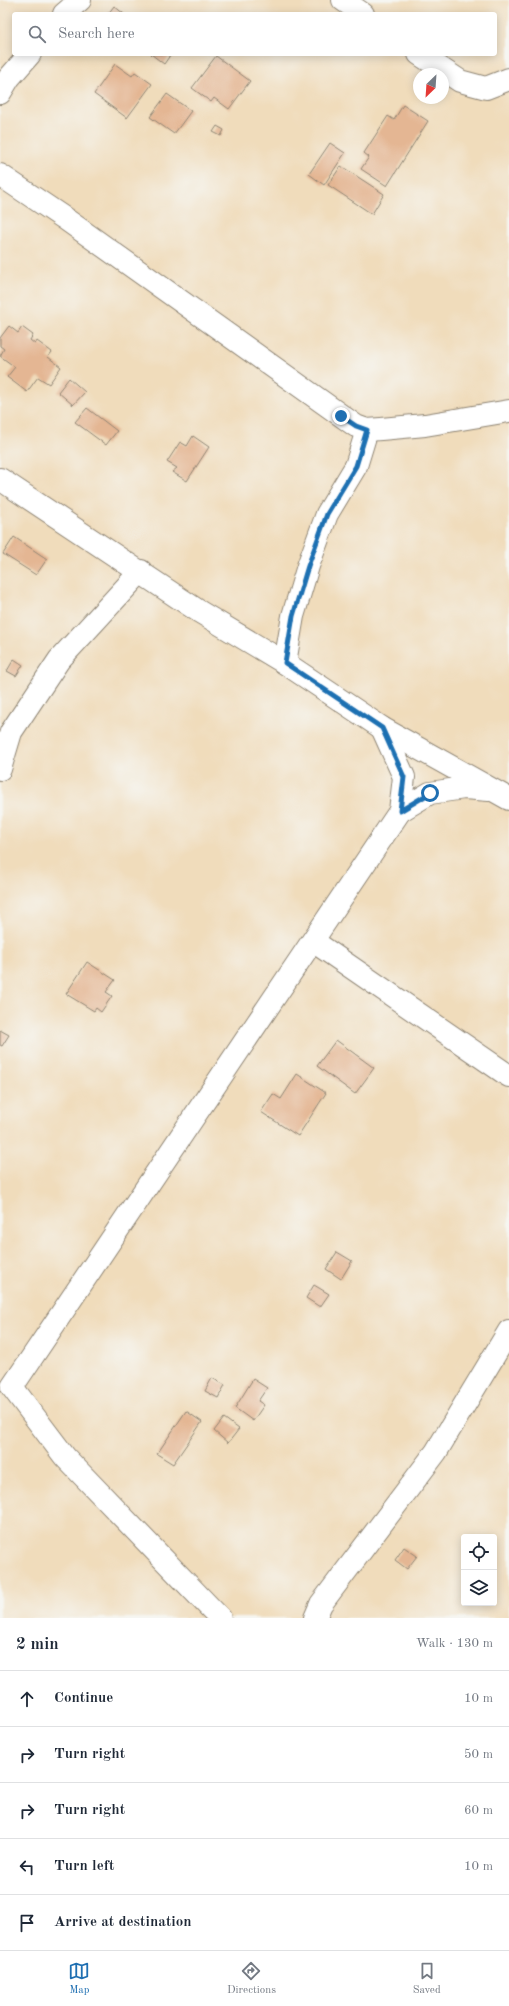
<!DOCTYPE html>
<meta charset="utf-8">
<style>
:root{--surface:#fff;--page:#f6f6f7;--text:#1f2937;--muted:#747a83;--line:#e0e1e3;--accent:#1f6fb2}
body{margin:0;font-family:"Old Standard TT",serif;background:var(--page);color:var(--text)}
.controls{position:absolute;right:12px;bottom:12px;display:grid;overflow:hidden;border-radius:4px;box-shadow:0 2px 10px #0003}
.controls button{width:36px;height:36px;display:grid;place-items:center;padding:0;border:0;border-bottom:1px solid var(--line);background:var(--surface);color:var(--text);font:20px sans-serif}
.compass{position:absolute;left:413px;top:68px;width:36px;height:36px;border-radius:50%;background:var(--surface);box-shadow:0 2px 10px #0003;rotate:205deg}
.stop{position:absolute;width:12px;height:12px;margin:-9px;border:3px solid #1f6fb2;border-radius:50%;background:#fff}
.stop.end{background:#1f6fb2;border-color:#fff;box-shadow:0 1px 4px #0008}
.list{margin:0;padding:0;list-style:none}
h2{display:flex;justify-content:space-between;align-items:center;height:52px;margin:0;padding:0 16px;font-size:17px}
h2 small{font-size:13px;font-weight:400;color:var(--muted)}
.list li{display:grid;grid-template-columns:26px 1fr auto;gap:12px;align-items:center;box-sizing:border-box;height:56px;padding:0 16px;border-top:1px solid var(--line)}
.list b{display:block;font-size:15px;white-space:nowrap}
.list em{font-size:13px;font-style:normal;color:var(--muted)}
.icon{flex:none;width:22px;height:22px;fill:none;stroke:currentColor;stroke-width:2;stroke-linecap:round;stroke-linejoin:round}
.map{position:relative;flex:none;width:509px;height:1618px;overflow:hidden}
.search{position:absolute;background:var(--surface);box-shadow:0 2px 10px #0003;left:12px;right:12px;top:12px;height:44px;display:flex;align-items:center;gap:10px;box-sizing:border-box;padding:0 14px;border-radius:4px;color:var(--muted);font-size:15px}
.sheet{height:332px;background:var(--surface)}
nav{display:flex;justify-content:space-around;align-items:center;box-sizing:border-box;height:56px;border-top:1px solid var(--line);background:var(--surface);font-size:11px;color:var(--muted)}
nav a{display:grid;justify-items:center;gap:2px}
nav .on{color:var(--accent)}
.map>svg:first-child{display:block}
.building{fill:#e4b693}
.lines{fill:none;stroke-linecap:round;stroke-linejoin:round}
.minor-casing{stroke:#8e8473;stroke-width:24}
.minor{stroke:#fff;stroke-width:22}
.route{stroke:#1f6fb2;stroke-width:5}
</style>
<div class="map">
<svg width="509" height="1618" viewBox="0 0 509 1618">
<rect width="100%" height="100%" fill="#f6f6f2"/>
<filter id="ink" filterUnits="userSpaceOnUse"><feTurbulence type="fractalNoise" baseFrequency=".025" numOctaves="2"/><feDisplacementMap in="SourceGraphic" scale="8" xChannelSelector="R" yChannelSelector="G"/><feConvolveMatrix kernelMatrix="1 2 1 2 8 2 1 2 1" color-interpolation-filters="sRGB"/></filter>
<filter id="wash" filterUnits="userSpaceOnUse"><feTurbulence type="fractalNoise" baseFrequency=".012" numOctaves="4" result="noise"/><feDisplacementMap in="SourceGraphic" scale="16" xChannelSelector="R" yChannelSelector="G"/><feGaussianBlur stdDeviation="0.9" result="paint"/><feColorMatrix in="noise" values="0 0 0 0 0 0 0 0 0 0 0 0 0 0 0 0 0 1.4 0 .05"/><feComposite in="paint" operator="in"/></filter>
<g filter="url(#wash)">
<rect width="100%" height="100%" fill="#f0dcbb"/>
<g id="blocks">
<g class="building">
<path d="M 114,6 L 124,14 L 108,14 Z"/>
<path d="M 151,54 L 171,54 L 164,64 Z"/>
<path d="M 216,56 L 250,81 L 229,109 L 214,98 L 211,102 L 192,88 Z"/>
<path d="M 115,64 L 132,76 L 135,72 L 152,84 L 127,118 L 94,94 Z"/>
<path d="M 167,94 L 191,111 L 174,134 L 150,117 Z"/>
<path d="M 403,105 L 428,121 L 387,186 L 361,169 L 369,157 L 364,153 L 388,116 L 394,120 Z"/>
<path d="M 217,126 L 224,130 L 221,136 L 213,132 Z"/>
<path d="M 330,143 L 345,153 L 324,185 L 309,174 Z"/>
<path d="M 341,166 L 384,194 L 372,214 L 328,185 Z"/>
<path d="M 9,326 L 18,333 L 22,327 L 33,335 L 30,340 L 35,344 L 37,341 L 52,352 L 48,357 L 61,367 L 49,384 L 38,377 L 27,392 L 7,377 L 15,367 L 0,356 L 4,349 L 0,346 L 0,338 Z"/>
<path d="M 69,378 L 85,392 L 73,405 L 58,392 Z"/>
<path d="M 87,408 L 117,431 L 106,445 L 75,422 Z"/>
<path d="M 193,436 L 209,447 L 187,481 L 172,472 L 177,468 L 167,462 L 180,442 L 187,446 Z"/>
<path d="M 14,537 L 47,559 L 36,575 L 3,554 Z"/>
<path d="M 14,659 L 23,665 L 16,676 L 7,671 Z"/>
<path d="M 87,962 L 115,980 L 106,992 L 112,996 L 101,1012 L 96,1008 L 94,1011 L 66,994 Z"/>
<path d="M 0,1030 L 9,1035 L 2,1046 L 0,1045 Z"/>
<path d="M 336,1040 L 374,1068 L 355,1094 L 317,1066 Z"/>
<path d="M 297,1074 L 326,1093 L 298,1136 L 261,1112 L 273,1094 L 281,1099 Z"/>
<path d="M 337,1252 L 352,1261 L 341,1279 L 326,1269 Z"/>
<path d="M 314,1285 L 329,1294 L 320,1307 L 306,1298 Z"/>
<path d="M 212,1378 L 225,1385 L 218,1398 L 205,1391 Z"/>
<path d="M 253,1379 L 267,1388 L 258,1401 L 264,1405 L 253,1421 L 235,1408 Z"/>
<path d="M 186,1411 L 202,1422 L 173,1464 L 157,1454 Z"/>
<path d="M 224,1418 L 239,1429 L 228,1443 L 214,1431 Z"/>
<path d="M 404,1547 L 417,1556 L 407,1569 L 395,1560 Z"/>
</g>
</g>
</g>
<g filter="url(#ink)">
<use href="#blocks" fill-opacity="0" stroke="#8e8473" stroke-width="1"/>
<g class="lines">
<g class="minor-casing">
<g id="minor">
<path d="M 343,0 L 363,14"/>
<path d="M 64,14 L 80,0"/>
<path d="M 419,54 L 460,81 L 486,88 L 509,79"/>
<path d="M 0,93 L 9,78 L 30,54"/>
<path d="M 0,175 L 64,218 L 356,426 L 367,430 L 381,429 L 425,425 L 509,411"/>
<path d="M 0,479 L 200,612 L 285,663 L 382,728 L 509,799"/>
<path d="M 285,663 L 293,616 L 308,566 L 327,514 L 356,466 L 367,430"/>
<path d="M 0,769 L 11,732 L 59,660 L 141,571"/>
<path d="M 400,811 L 430,793 L 464,788 L 489,790"/>
<path d="M 313,941 L 509,1076"/>
<path d="M 220,1618 L 65,1457 L 12,1387 L 400,811 L 404,777 L 382,728"/>
<path d="M 315,1618 L 321,1604 L 436,1452 L 509,1331"/>
</g>
</g>
<use href="#minor" class="minor"/>
</g>
</g>
<g class="lines" filter="url(#ink)">
<path class="route" d="M 341,416 L 356,426 L 367,430 L 356,466 L 327,514 L 308,566 L 293,616 L 285,663 L 382,728 L 404,777 L 400,811 L 430,793"/>
</g>
</svg>
<div class="controls">
<button><svg class="icon" aria-label="locate" viewBox="0 0 24 24"><circle cx="12" cy="12" r="6"/><path d="M12 2v4M12 18v4M2 12h4M18 12h4"/></svg></button>
<button><svg class="icon" aria-label="layers" viewBox="0 0 24 24"><path d="M12 4l9 5-9 5-9-5zM3 14l9 5 9-5"/></svg></button>
</div>
<svg class="compass" viewBox="-18 -18 36 36"><path d="M0-13l5 13h-10z" fill="#e53935"/><path d="M0 13l5-13h-10z" fill="#747a83"/></svg>
<div class="stop" style="left:430px;top:793px"></div>
<div class="stop end" style="left:341px;top:416px"></div>
<div class="search"><svg class="icon" aria-label="search" viewBox="0 0 24 24"><circle cx="10" cy="10" r="6"/><path d="M15 15l6 6"/></svg>Search here</div>
</div>
<section class="sheet">
<h2>2 min<small>Walk · 130 m</small></h2>
<ul class="list">
<li><svg class="icon" aria-label="ahead" viewBox="0 0 24 24"><path d="M12 20V5M6 11l6-6 6 6"/></svg><div><b>Continue</b></div><em>10 m</em></li>
<li><svg class="icon" aria-label="right" viewBox="0 0 24 24"><path d="M7 20v-9h11M14 6l5 5-5 5"/></svg><div><b>Turn right</b></div><em>50 m</em></li>
<li><svg class="icon" aria-label="right" viewBox="0 0 24 24"><path d="M7 20v-9h11M14 6l5 5-5 5"/></svg><div><b>Turn right</b></div><em>60 m</em></li>
<li><svg class="icon" aria-label="left" viewBox="0 0 24 24"><path d="M17 20v-9H6M10 6l-5 5 5 5"/></svg><div><b>Turn left</b></div><em>10 m</em></li>
<li><svg class="icon" aria-label="arrive" viewBox="0 0 24 24"><path d="M6 21V4h12l-3 4 3 4H6"/></svg><div><b>Arrive at destination</b></div></li>
</ul>
</section>
<nav>
<a class="on"><svg class="icon" aria-label="map" viewBox="0 0 24 24"><path d="M3 6l6-2 6 2 6-2v14l-6 2-6-2-6 2zM9 4v14M15 6v14"/></svg>Map</a>
<a><svg class="icon" aria-label="directions" viewBox="0 0 24 24"><path d="M12 3l9 9-9 9-9-9zM9 14v-3h6M13 9l2 2-2 2"/></svg>Directions</a>
<a><svg class="icon" aria-label="saved" viewBox="0 0 24 24"><path d="M7 4h10v16l-5-4-5 4z"/></svg>Saved</a>
</nav>
